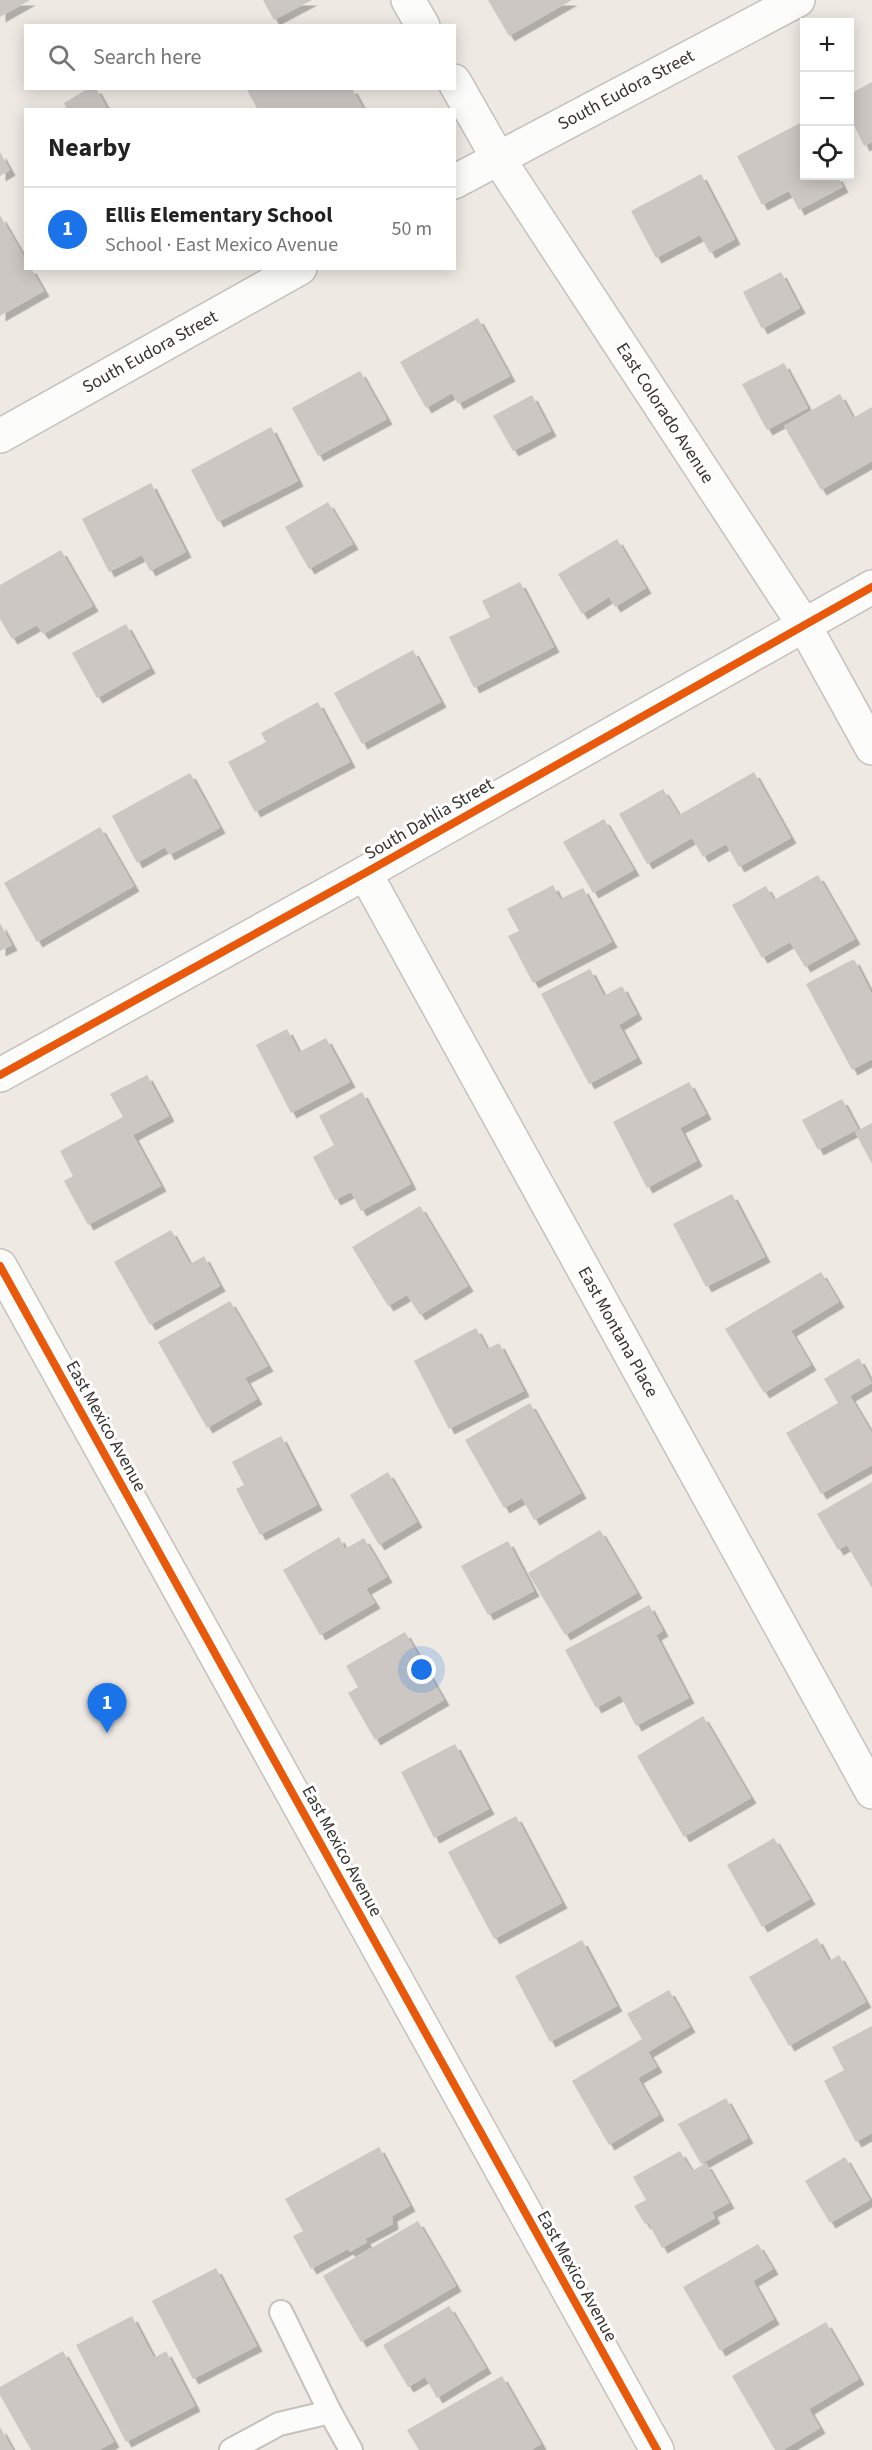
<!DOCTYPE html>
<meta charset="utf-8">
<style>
:root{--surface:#fff;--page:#f6f6f6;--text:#222;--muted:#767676;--line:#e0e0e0;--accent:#1a73e8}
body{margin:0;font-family:"Source Sans 3",sans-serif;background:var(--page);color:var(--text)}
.controls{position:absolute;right:18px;top:18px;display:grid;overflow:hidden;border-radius:0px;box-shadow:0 3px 15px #0003}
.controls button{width:54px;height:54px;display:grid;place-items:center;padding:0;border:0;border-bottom:2px solid var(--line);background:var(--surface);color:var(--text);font:30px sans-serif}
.you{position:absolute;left:422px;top:1670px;width:21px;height:21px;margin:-15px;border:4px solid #fff;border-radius:50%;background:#1a73e8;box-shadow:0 0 0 9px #1a73e833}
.badge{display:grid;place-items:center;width:39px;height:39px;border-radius:50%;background:var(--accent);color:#fff;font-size:20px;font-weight:700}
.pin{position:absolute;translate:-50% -50px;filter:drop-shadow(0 2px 3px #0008)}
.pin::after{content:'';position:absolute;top:32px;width:21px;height:18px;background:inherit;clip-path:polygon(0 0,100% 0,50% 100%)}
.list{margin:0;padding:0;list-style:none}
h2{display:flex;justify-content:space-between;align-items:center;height:78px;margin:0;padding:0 24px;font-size:26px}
h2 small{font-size:20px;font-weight:400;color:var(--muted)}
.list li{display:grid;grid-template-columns:39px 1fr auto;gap:18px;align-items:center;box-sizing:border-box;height:84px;padding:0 24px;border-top:2px solid var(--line)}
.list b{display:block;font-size:22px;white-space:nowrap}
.list p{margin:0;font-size:20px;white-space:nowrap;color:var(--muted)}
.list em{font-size:20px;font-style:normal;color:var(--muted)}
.icon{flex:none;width:33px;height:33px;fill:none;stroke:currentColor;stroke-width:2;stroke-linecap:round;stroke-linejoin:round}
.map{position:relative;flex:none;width:872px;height:2450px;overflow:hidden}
.search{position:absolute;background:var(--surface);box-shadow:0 3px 15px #0003;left:24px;top:24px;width:432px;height:66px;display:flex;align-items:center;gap:15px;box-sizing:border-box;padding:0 21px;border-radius:0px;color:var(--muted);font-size:22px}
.panel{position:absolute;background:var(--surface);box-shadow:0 3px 15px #0003;left:24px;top:108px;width:432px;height:162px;border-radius:0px}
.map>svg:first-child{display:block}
.building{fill:#ccc7c3;filter:url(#shadow)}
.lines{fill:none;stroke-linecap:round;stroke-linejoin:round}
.lane-casing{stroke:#c5c1bc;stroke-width:26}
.street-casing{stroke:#c5c1bc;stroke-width:36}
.secondary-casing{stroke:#c5c1bc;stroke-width:36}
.lane{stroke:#fcfcfb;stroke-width:22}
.street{stroke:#fcfcfb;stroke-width:33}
.secondary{stroke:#fcfcfb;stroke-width:33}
.cycleway-casing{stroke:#fff;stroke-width:11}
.cycleway{stroke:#e8590c;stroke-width:8}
.labels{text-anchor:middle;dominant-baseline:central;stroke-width:6;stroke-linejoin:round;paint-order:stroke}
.street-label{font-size:18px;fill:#37332e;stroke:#fff}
</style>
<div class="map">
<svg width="872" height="2450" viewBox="0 0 872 2450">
<defs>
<filter id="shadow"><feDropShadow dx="5.5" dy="5.5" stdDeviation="0" flood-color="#0004"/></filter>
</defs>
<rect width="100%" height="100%" fill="#eee9e3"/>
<g class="building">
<path d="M 0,0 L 30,0 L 0,17 Z"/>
<path d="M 263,0 L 312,0 L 274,20 Z"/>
<path d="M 488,0 L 572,0 L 509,36 Z"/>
<path d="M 872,82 L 872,142 L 864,146 L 850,117 L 850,94 Z"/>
<path d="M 89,88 L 96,88 L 108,110 L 67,110 L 64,103 Z"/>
<path d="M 246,88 L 352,88 L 364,110 L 258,110 Z"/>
<path d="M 804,121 L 804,176 L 837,176 L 843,187 L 799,210 L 789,191 L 762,205 L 737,156 Z"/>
<path d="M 0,152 L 10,170 L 0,176 Z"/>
<path d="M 701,174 L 735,239 L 710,253 L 700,235 L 656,258 L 631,211 Z"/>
<path d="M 0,215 L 26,260 L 26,268 L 31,268 L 44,291 L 0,316 Z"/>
<path d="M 781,272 L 800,308 L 762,329 L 743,292 Z"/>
<path d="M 478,318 L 510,376 L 458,404 L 452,393 L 426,408 L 400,362 Z"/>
<path d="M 784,363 L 808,408 L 767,430 L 742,384 Z"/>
<path d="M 360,371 L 387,419 L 318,456 L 292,408 Z"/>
<path d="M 840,394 L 853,418 L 872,407 L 872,461 L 821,490 L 784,426 Z"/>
<path d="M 532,395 L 551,431 L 513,451 L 493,416 Z"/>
<path d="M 271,427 L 298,481 L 218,522 L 191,470 Z"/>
<path d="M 151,483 L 186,552 L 150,571 L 142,555 L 109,572 L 82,519 Z"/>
<path d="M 328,502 L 353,544 L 309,569 L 285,527 Z"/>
<path d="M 617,539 L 646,588 L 615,607 L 609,597 L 582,614 L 558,574 Z"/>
<path d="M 61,550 L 93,606 L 43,634 L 37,625 L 12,639 L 0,619 L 0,585 Z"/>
<path d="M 520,582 L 554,647 L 474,688 L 449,637 L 490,617 L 482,601 Z"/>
<path d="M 126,624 L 150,668 L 97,698 L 72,653 Z"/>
<path d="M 413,650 L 441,702 L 362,744 L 334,693 Z"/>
<path d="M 318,702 L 350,762 L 255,812 L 228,762 L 266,742 L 261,733 Z"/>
<path d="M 754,772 L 791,838 L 739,867 L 726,844 L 703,857 L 692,838 L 647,864 L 619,814 L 663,789 L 679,815 Z"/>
<path d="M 190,773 L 220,828 L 169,855 L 165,847 L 137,863 L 112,816 Z"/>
<path d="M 604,819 L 634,870 L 593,893 L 563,842 Z"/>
<path d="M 100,827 L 134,886 L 37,942 L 4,883 Z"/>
<path d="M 818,875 L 855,939 L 805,967 L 790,942 L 762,958 L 732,905 L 766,886 L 774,900 Z"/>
<path d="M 553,885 L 560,899 L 583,888 L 612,942 L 533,983 L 508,936 L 519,931 L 507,909 Z"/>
<path d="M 0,923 L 12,945 L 0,951 Z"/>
<path d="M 854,959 L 872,994 L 872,1059 L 852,1070 L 806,984 Z"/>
<path d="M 590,969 L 604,996 L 622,986 L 637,1014 L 619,1025 L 637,1058 L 589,1084 L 541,994 Z"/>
<path d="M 287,1029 L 299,1052 L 326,1038 L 350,1082 L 291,1113 L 256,1045 Z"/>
<path d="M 147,1075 L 169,1116 L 133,1135 L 161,1186 L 88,1225 L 64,1181 L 73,1176 L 60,1151 L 123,1117 L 110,1094 Z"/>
<path d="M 689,1082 L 706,1114 L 680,1128 L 697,1161 L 647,1188 L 613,1122 Z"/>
<path d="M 362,1092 L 411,1184 L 361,1211 L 351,1192 L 335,1200 L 313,1157 L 334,1145 L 319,1116 Z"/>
<path d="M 842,1099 L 858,1129 L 818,1150 L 802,1120 Z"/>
<path d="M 872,1123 L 872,1164 L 855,1132 Z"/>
<path d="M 732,1194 L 765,1257 L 706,1287 L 673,1224 Z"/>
<path d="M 420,1206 L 468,1286 L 420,1315 L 407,1295 L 388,1306 L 352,1247 Z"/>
<path d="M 171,1230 L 190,1264 L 204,1256 L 220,1286 L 150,1325 L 114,1262 Z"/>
<path d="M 821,1272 L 839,1302 L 791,1331 L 811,1365 L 764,1393 L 725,1329 Z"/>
<path d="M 230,1301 L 268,1366 L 245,1378 L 257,1399 L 207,1428 L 158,1342 Z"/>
<path d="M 476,1328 L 487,1349 L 499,1343 L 524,1391 L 449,1429 L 414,1361 Z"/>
<path d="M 859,1358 L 872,1383 L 850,1396 L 872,1433 L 872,1465 L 821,1494 L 786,1433 L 838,1403 L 824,1379 Z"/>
<path d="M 530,1403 L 581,1493 L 534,1520 L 522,1498 L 504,1508 L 465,1440 Z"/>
<path d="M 281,1436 L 317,1505 L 260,1535 L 236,1489 L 244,1485 L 232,1462 Z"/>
<path d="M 388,1472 L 417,1522 L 379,1545 L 350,1495 Z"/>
<path d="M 872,1482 L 872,1588 L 847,1545 L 838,1550 L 817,1514 Z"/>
<path d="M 600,1530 L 637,1593 L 565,1635 L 528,1573 Z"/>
<path d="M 339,1537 L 345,1549 L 364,1538 L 387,1577 L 366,1589 L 375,1603 L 320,1635 L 283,1570 Z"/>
<path d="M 508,1541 L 534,1591 L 488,1615 L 461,1566 Z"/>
<path d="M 649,1605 L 663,1631 L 656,1635 L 689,1698 L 636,1726 L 620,1695 L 596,1708 L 565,1650 Z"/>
<path d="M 405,1632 L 444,1700 L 375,1740 L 348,1693 L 358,1687 L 346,1666 Z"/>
<path d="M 703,1716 L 751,1798 L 684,1837 L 637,1756 Z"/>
<path d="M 455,1744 L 489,1809 L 434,1838 L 401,1772 Z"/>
<path d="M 516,1816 L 562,1903 L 494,1939 L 448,1852 Z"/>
<path d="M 774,1838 L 810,1899 L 762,1927 L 727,1865 Z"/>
<path d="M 817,1938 L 829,1961 L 839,1955 L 866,2002 L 789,2046 L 749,1977 Z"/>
<path d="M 582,1940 L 617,2006 L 550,2042 L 515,1976 Z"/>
<path d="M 669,1990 L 690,2027 L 648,2052 L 657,2067 L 638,2078 L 659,2115 L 609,2145 L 572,2081 L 642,2039 L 627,2014 Z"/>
<path d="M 872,2026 L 872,2133 L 856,2142 L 824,2081 L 844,2070 L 832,2047 Z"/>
<path d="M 726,2098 L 748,2138 L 701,2164 L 678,2124 Z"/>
<path d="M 379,2147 L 410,2206 L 392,2216 L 393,2224 L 365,2239 L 367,2242 L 350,2252 L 348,2249 L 311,2269 L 293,2236 L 303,2231 L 285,2199 Z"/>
<path d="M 680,2151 L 692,2171 L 706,2163 L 729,2203 L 712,2212 L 715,2218 L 662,2248 L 648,2222 L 645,2224 L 634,2206 L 646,2200 L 633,2177 Z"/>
<path d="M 845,2157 L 870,2200 L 830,2223 L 805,2181 Z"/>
<path d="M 418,2221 L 456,2286 L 361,2342 L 323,2276 Z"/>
<path d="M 758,2244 L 773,2269 L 753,2281 L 774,2319 L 720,2351 L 683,2287 Z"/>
<path d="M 216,2268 L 257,2346 L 193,2379 L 152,2301 Z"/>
<path d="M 449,2306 L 486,2368 L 437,2398 L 425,2377 L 408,2387 L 383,2345 Z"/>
<path d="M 132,2316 L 154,2358 L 166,2351 L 195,2406 L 126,2442 L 76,2345 Z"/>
<path d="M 826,2322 L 859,2379 L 809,2409 L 820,2428 L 783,2450 L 775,2450 L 732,2376 Z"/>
<path d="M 63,2351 L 114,2442 L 99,2450 L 31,2450 L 0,2395 L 0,2387 Z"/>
<path d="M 502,2376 L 541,2444 L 531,2450 L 419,2450 L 407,2430 Z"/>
<path d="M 0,2427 L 13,2450 L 0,2450 Z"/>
</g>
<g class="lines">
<g class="lane-casing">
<g id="lane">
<path d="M 281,2312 L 330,2412"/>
<path d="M 231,2450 L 279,2424 L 330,2412 L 351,2450"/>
</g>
</g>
<g class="street-casing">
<g id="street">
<path d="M 408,0 L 423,26"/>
<path d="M 454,81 L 498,158 L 804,625 L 872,748"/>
<path d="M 454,182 L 798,0"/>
<path d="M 0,436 L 300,268"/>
<path d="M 365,873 L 872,1792"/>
</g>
</g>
<g class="secondary-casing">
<g id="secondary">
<path d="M 0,1075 L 365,873 L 872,587"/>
<path d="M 0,1266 L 657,2450"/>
</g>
</g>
<use href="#lane" class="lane"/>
<use href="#street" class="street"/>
<use href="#secondary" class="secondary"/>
<g class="cycleway-casing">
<g id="cycleway">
<path d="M 0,1075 L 365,873 L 872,587"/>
<path d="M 0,1266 L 657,2450"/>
</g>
</g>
<use href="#cycleway" class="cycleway"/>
</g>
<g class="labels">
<g class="street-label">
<text transform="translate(626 90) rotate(-28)">South Eudora Street</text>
<text transform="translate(150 352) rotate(-29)">South Eudora Street</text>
<text transform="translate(665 413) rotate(57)">East Colorado Avenue</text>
<text transform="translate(429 819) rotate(-30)">South Dahlia Street</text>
<text transform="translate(618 1332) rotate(61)">East Montana Place</text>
<text transform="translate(106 1426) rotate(61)">East Mexico Avenue</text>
<text transform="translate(342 1851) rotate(61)">East Mexico Avenue</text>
<text transform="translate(577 2276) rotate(61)">East Mexico Avenue</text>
</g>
</g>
</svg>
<div class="controls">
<button>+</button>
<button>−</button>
<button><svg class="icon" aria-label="locate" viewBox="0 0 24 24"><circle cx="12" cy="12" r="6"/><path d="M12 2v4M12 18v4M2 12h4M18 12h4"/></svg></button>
</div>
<div class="you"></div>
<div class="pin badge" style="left:107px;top:1733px">1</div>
<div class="search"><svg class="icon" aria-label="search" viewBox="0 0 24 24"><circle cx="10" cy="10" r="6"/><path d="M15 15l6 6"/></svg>Search here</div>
<section class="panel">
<h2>Nearby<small></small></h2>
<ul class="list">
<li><span class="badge">1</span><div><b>Ellis Elementary School</b><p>School · East Mexico Avenue</p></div><em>50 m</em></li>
</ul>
</section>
</div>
